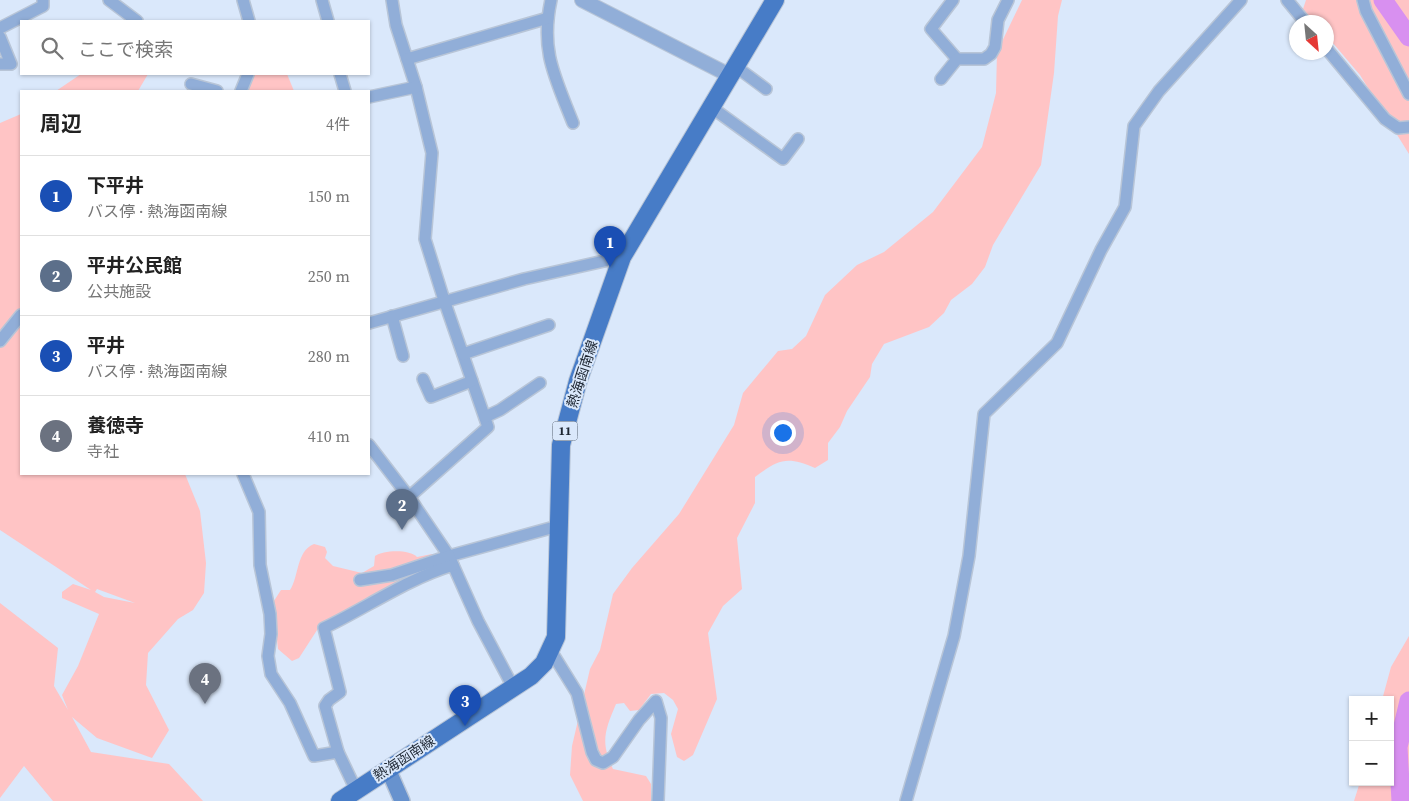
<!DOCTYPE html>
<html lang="ja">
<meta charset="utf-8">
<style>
:root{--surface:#fff;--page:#f6f6f6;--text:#222;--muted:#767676;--line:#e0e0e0;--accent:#74582b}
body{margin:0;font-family:"Source Serif 4","Noto Sans JP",serif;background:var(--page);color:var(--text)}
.controls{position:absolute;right:15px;bottom:15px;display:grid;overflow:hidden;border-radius:0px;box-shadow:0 1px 4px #0004}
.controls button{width:45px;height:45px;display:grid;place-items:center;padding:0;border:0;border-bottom:1px solid var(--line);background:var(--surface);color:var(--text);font:25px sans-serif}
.compass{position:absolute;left:1289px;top:15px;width:45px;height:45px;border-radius:50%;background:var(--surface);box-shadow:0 1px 4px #0004;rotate:153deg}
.you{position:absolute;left:782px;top:432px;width:18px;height:18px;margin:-12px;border:4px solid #fff;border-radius:50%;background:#1a73e8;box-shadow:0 0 0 8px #1a73e833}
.badge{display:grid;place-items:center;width:32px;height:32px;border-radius:50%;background:var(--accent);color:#fff;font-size:16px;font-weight:700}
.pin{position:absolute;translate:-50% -41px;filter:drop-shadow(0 1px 2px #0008)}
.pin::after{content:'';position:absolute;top:26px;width:18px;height:15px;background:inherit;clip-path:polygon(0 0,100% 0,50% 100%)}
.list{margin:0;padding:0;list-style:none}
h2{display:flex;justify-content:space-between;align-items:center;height:65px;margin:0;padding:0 20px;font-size:21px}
h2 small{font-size:16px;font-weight:400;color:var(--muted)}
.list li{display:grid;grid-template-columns:32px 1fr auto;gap:15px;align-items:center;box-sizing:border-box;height:80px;padding:0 20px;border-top:1px solid var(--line)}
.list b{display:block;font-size:19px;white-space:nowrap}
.list p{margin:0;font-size:16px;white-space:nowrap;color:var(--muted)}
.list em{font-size:16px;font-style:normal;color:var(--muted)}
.icon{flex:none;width:28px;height:28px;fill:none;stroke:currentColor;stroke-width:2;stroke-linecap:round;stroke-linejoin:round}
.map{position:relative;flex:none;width:1409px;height:801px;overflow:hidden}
.search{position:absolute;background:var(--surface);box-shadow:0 1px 4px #0004;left:20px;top:20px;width:350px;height:55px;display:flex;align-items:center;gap:12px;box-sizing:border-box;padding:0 18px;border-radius:0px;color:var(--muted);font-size:19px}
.panel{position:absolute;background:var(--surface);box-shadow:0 1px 4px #0004;left:20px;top:90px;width:350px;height:385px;border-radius:0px}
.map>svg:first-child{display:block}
.green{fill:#ffc4c5;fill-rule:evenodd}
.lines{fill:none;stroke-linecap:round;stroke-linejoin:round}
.river{stroke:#d890f0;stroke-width:19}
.minor-casing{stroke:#b8c5d7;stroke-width:14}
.tertiary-casing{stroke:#b8c5d7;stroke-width:16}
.secondary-casing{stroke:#b8c5d7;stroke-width:18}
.primary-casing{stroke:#b8c5d7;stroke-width:20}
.minor{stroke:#91aed8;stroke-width:11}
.tertiary{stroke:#91aed8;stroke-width:14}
.secondary{stroke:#6792ce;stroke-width:15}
.primary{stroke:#477cc7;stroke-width:18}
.labels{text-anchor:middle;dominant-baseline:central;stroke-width:4;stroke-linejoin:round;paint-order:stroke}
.shield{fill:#dae8fb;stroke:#55606e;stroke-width:1}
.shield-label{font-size:12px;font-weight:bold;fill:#1c2531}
.street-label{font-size:14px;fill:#1c2531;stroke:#dae8fb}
</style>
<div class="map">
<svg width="1409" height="801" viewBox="0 0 1409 801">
<rect width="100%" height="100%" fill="#dae8fb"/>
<g class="green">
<path d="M 1022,0 L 1062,0 L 1058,16 L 1054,73 L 1041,165 L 993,245 L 985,267 L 972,284 L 951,300 L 944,313 L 929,327 L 884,344 L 872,364 L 870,377 L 847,411 L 840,427 L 828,443 L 828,460 L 815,468 C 787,456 779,459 755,477 L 755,503 L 737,538 L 742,589 L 723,606 L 708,633 L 717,699 L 693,755 L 684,761 L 677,757 L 671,734 L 678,709 L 673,700 L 664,693 L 651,694 L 639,710 L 630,711 L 624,703 L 616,704 C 605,730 600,742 613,769 L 646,776 L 651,784 L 651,801 L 583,801 L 570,775 L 572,746 L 590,669 L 600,650 L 613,594 L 632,568 L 679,514 L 734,425 L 743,393 L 778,351 L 792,349 L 806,336 L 825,295 L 857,265 L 884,252 L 933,212 L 982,147 L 996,93 L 997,52 Z"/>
<path d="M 1306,0 L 1409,0 L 1409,154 L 1360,75 L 1327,36 L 1326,22 L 1315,22 L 1303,9 Z"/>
<path d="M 81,74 L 148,74 L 138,91 L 56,91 Z"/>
<path d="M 252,74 L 287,74 L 294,91 L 247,91 Z"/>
<path d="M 21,114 L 21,474 L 185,474 L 200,511 L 206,563 L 204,593 L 193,610 L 178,619 L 148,653 L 146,685 L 169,730 L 152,758 L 97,738 L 72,717 L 91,752 L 169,764 L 203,801 L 53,801 L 24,766 L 0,798 L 0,603 L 58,648 L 54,686 L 68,710 L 62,695 L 78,666 L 99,614 L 62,598 L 62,592 L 73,584 L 91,590 L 0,530 L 0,123 ZM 97,589 L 135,603 L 104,597 L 95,592 Z"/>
<path d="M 314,544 L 325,547 L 327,552 L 325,558 L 333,566 L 362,573 L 374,566 L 375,556 C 383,550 410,549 417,557 L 432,554 L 436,556 L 439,562 L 319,627 L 299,658 L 292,661 L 278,649 L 275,620 L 270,607 L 281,590 L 290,590 C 299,577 296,551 314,544 Z"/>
<path d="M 1409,636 L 1409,801 L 1354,801 L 1360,782 L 1390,782 L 1390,700 L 1382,700 L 1391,667 Z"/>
</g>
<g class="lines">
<g class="river">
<path d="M 1383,0 L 1409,37"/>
<path d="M 1401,801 L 1398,747 L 1409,701"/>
</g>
<g class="minor-casing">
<g id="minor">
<path d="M 109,0 L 137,21"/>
<path d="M 243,0 L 249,21"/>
<path d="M 322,0 L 328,21"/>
<path d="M 392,0 L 396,25 L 416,87 L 432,153 L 425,239 L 444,300 L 488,427 L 409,497"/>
<path d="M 551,0 C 540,51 555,77 573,123"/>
<path d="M 953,0 L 931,29 L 957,59"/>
<path d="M 1287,0 L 1305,22"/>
<path d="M 1363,0 L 1366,11 L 1409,94"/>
<path d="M 0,28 L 43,6 L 43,0"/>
<path d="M 0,37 L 11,64 L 0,64"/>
<path d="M 1326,48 L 1385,119 L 1398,128 L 1409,127"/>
<path d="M 407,59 L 548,18"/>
<path d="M 735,66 L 766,89"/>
<path d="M 340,74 L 345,91"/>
<path d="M 941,79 L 957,59 L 984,59 L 991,54 L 995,47 L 998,20 L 1008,0"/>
<path d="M 191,84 L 217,91"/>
<path d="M 241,91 L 248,74"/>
<path d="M 369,97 L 416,87"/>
<path d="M 711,107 L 783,159 L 798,139"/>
<path d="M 392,316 L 403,356"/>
<path d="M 369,323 L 524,279 L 622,257"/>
<path d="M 0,341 L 21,315"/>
<path d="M 463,354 L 549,325"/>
<path d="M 423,379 L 431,397 L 472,381"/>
<path d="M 485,417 L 500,410 L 540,383"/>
<path d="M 369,445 L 409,497 L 449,556 L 558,526"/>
<path d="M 243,474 L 259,512 L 260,565 L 270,614 L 271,634 L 268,656 L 271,674 L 290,703 L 314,756 L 338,752"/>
<path d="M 360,580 L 392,575 L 449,556 L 478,621 L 513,687"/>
<path d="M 551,651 L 577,693 L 592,752 L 596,760 L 603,763 L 613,757 L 639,720 L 656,701 L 661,718 L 658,801"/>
<path d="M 356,790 L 338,752 L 325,706 L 329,700 L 340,692 L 324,628 C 366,608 407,579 453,565"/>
<path d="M 906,801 L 954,636 L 969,556 L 984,414 L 1057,343 L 1101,250 L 1125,207 L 1134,126 L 1159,91 L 1241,0"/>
</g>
</g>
<g class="tertiary-casing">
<path id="tertiary" d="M 582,0 L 729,75"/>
</g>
<g class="secondary-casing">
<path id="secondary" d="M 388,769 L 402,801"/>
</g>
<g class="primary-casing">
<path id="primary" d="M 340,801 L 531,676 L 544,663 L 556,637 L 561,445 L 578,381 L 622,257 L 775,0"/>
</g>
<use href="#minor" class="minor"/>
<use href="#tertiary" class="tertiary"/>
<use href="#secondary" class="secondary"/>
<use href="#primary" class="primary"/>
</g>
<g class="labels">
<rect class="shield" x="552.5" y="421.5" width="25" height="19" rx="4"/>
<g class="shield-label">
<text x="565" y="431">11</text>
</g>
<g class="street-label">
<text transform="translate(582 374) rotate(-72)">熱海函南線</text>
<text transform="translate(404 758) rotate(-33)">熱海函南線</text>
</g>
</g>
</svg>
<div class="controls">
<button>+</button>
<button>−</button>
</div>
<svg class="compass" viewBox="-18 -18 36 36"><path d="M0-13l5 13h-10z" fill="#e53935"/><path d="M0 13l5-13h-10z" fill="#767676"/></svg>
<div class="you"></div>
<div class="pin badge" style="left:610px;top:267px;background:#1a4fb4">1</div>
<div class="pin badge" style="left:402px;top:530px;background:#5c6f8a">2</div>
<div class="pin badge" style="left:465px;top:726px;background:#1a4fb4">3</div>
<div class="pin badge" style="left:205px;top:704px;background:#6b7280">4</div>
<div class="search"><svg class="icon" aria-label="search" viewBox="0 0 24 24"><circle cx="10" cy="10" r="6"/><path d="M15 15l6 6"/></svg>ここで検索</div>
<section class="panel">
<h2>周辺<small>4件</small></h2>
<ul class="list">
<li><span class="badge" style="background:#1a4fb4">1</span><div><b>下平井</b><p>バス停 · 熱海函南線</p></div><em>150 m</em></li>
<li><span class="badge" style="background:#5c6f8a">2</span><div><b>平井公民館</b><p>公共施設</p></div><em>250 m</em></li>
<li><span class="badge" style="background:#1a4fb4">3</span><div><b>平井</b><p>バス停 · 熱海函南線</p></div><em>280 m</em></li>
<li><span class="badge" style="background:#6b7280">4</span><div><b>養徳寺</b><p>寺社</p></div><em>410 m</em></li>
</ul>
</section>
</div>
